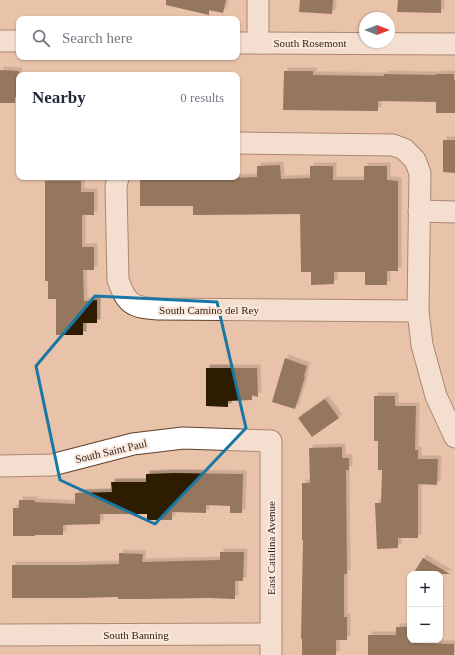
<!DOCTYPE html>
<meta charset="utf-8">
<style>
:root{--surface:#fff;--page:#f2f2f3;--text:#1f2937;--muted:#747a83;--line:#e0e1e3}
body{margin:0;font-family:"Times New Roman",serif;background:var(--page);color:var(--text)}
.controls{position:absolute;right:12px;bottom:12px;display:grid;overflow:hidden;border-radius:8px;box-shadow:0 1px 3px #0004}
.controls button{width:36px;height:36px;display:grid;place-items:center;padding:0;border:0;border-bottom:1px solid var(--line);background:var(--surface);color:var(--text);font:20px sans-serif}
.compass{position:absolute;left:359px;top:12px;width:36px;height:36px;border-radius:50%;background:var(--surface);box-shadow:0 1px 3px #0004;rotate:90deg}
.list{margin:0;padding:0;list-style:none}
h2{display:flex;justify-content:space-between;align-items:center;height:52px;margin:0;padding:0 16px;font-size:17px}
h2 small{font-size:13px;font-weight:400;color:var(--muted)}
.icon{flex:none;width:22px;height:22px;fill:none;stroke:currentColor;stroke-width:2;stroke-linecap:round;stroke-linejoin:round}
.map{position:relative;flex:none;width:455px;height:655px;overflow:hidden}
.search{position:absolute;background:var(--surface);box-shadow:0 1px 3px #0004;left:16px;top:16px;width:224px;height:44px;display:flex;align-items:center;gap:10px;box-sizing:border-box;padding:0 14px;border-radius:8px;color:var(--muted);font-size:15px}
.panel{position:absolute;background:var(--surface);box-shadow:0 1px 3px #0004;left:16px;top:72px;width:224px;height:108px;border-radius:8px}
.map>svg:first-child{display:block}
.building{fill:#2f1b00;filter:url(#shadow)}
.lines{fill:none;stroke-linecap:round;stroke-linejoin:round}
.minor-casing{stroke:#60402a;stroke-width:23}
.minor{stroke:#fff;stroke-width:21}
.marked{fill:none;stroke:#1977a4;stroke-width:3;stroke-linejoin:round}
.labels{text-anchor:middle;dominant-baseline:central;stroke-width:4;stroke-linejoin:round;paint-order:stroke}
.street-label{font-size:11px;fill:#33251b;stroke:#fce8db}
</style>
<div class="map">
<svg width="455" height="655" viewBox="0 0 455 655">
<defs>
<filter id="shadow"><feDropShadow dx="3.5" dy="-3.5" stdDeviation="0" flood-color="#0004"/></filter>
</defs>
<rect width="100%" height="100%" fill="#e9c3a9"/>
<g class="building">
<path d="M 166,0 L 226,0 L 223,13 L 209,10 L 209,15 L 166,5 Z"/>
<path d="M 300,0 L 333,0 L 332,14 L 299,12 Z"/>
<path d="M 398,0 L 441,0 L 441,13 L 397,12 Z"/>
<path d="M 0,70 L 19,71 L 19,97 L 15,97 L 15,103 L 0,103 Z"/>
<path d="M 284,71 L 313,71 L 313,75 L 384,76 L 384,74 L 436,75 L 436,74 L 454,74 L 454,80 L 455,80 L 455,113 L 436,113 L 436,102 L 378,101 L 378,111 L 283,110 Z"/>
<path d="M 443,140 L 455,140 L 455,173 L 443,172 Z"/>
<path d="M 280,165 L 281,179 L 310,178 L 310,166 L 333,166 L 333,180 L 364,180 L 364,166 L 387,166 L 387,180 L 398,181 L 398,271 L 387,271 L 387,285 L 365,285 L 365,272 L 334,272 L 334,284 L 311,285 L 311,272 L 301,272 L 300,214 L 193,215 L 193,206 L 140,206 L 140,179 L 150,179 L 150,177 L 174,177 L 174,179 L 204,179 L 204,177 L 227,177 L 227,178 L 257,177 L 257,166 Z"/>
<path d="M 45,181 L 81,181 L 81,192 L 94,192 L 94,215 L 82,215 L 82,247 L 94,247 L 94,270 L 83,270 L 84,301 L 97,300 L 97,323 L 83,323 L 83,335 L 56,335 L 56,299 L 48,299 L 48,281 L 45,281 Z"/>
<path d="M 285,358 L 307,366 L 304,376 L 305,377 L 295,409 L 272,402 Z"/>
<path d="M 206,368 L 257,368 L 258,397 L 252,395 L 252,400 L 228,401 L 228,407 L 206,406 Z"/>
<path d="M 374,396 L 395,396 L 395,406 L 416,406 L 415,450 L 418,450 L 418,459 L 438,459 L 437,485 L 418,484 L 418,538 L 398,538 L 398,548 L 377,549 L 375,503 L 381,503 L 382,470 L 378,470 L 378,441 L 374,441 Z"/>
<path d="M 325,399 L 339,418 L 312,437 L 298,418 Z"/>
<path d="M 342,447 L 342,458 L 349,458 L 349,470 L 346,470 L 347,574 L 344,574 L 344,617 L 347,617 L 347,640 L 336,640 L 336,655 L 302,655 L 302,639 L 301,639 L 303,540 L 302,540 L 302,483 L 310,483 L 309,448 Z"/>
<path d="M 174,473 L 243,474 L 242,513 L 230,513 L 230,506 L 206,505 L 206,513 L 172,512 L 172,520 L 147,520 L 147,514 L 100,514 L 100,524 L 63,525 L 63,535 L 35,535 L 35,536 L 13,536 L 13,508 L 19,508 L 19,500 L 34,500 L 35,502 L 75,504 L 75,493 L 112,492 L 111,482 L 146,482 L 146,474 Z"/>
<path d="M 220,552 L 244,552 L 243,581 L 235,581 L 235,599 L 209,598 L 142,599 L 118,599 L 118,597 L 80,598 L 12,598 L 12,565 L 80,565 L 119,564 L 119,553 L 143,554 L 142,562 L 220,560 Z"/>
<path d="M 423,558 L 450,574 L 413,574 Z"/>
<path d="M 396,627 L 410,627 L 410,643 L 454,644 L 454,655 L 368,655 L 368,635 L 396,635 Z"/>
</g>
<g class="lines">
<g class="minor-casing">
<g id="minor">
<path d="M 258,0 L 258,43"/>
<path d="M 0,41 L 19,41"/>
<path d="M 237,43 L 455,44"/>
<path d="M 237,143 L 393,145 L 404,149 L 415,160 L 420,173 L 418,311 L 422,345 L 436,396 L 455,437"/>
<path d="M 118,177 L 116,187 L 118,280 C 127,305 132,307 158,309 L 418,311"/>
<path d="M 419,211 L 455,212"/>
<path d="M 0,466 L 52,465 L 133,444 L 183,438 L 271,441 L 271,655"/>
<path d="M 0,635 L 271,634"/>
</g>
</g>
<use href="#minor" class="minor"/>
</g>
<path d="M0 0H455V655H0ZM 95,296 L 217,302 L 246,428 L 155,524 L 60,480 L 36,366 Z" fill="#e9c3a9" fill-opacity=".55" fill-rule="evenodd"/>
<path class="marked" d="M 95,296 L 217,302 L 246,428 L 155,524 L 60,480 L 36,366 Z"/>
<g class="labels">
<g class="street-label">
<text x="310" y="43">South Rosemont</text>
<text x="209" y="310">South Camino del Rey</text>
<text transform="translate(111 451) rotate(-13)">South Saint Paul</text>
<text transform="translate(271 548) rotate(-90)">East Catalina Avenue</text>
<text x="136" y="635">South Banning</text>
</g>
</g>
</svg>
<div class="controls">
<button>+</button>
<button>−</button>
</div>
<svg class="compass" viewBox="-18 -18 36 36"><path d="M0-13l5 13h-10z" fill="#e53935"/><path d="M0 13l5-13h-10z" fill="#747a83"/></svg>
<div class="search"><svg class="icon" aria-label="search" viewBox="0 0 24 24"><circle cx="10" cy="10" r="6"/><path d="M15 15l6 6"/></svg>Search here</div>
<section class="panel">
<h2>Nearby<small>0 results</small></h2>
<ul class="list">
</ul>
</section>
</div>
